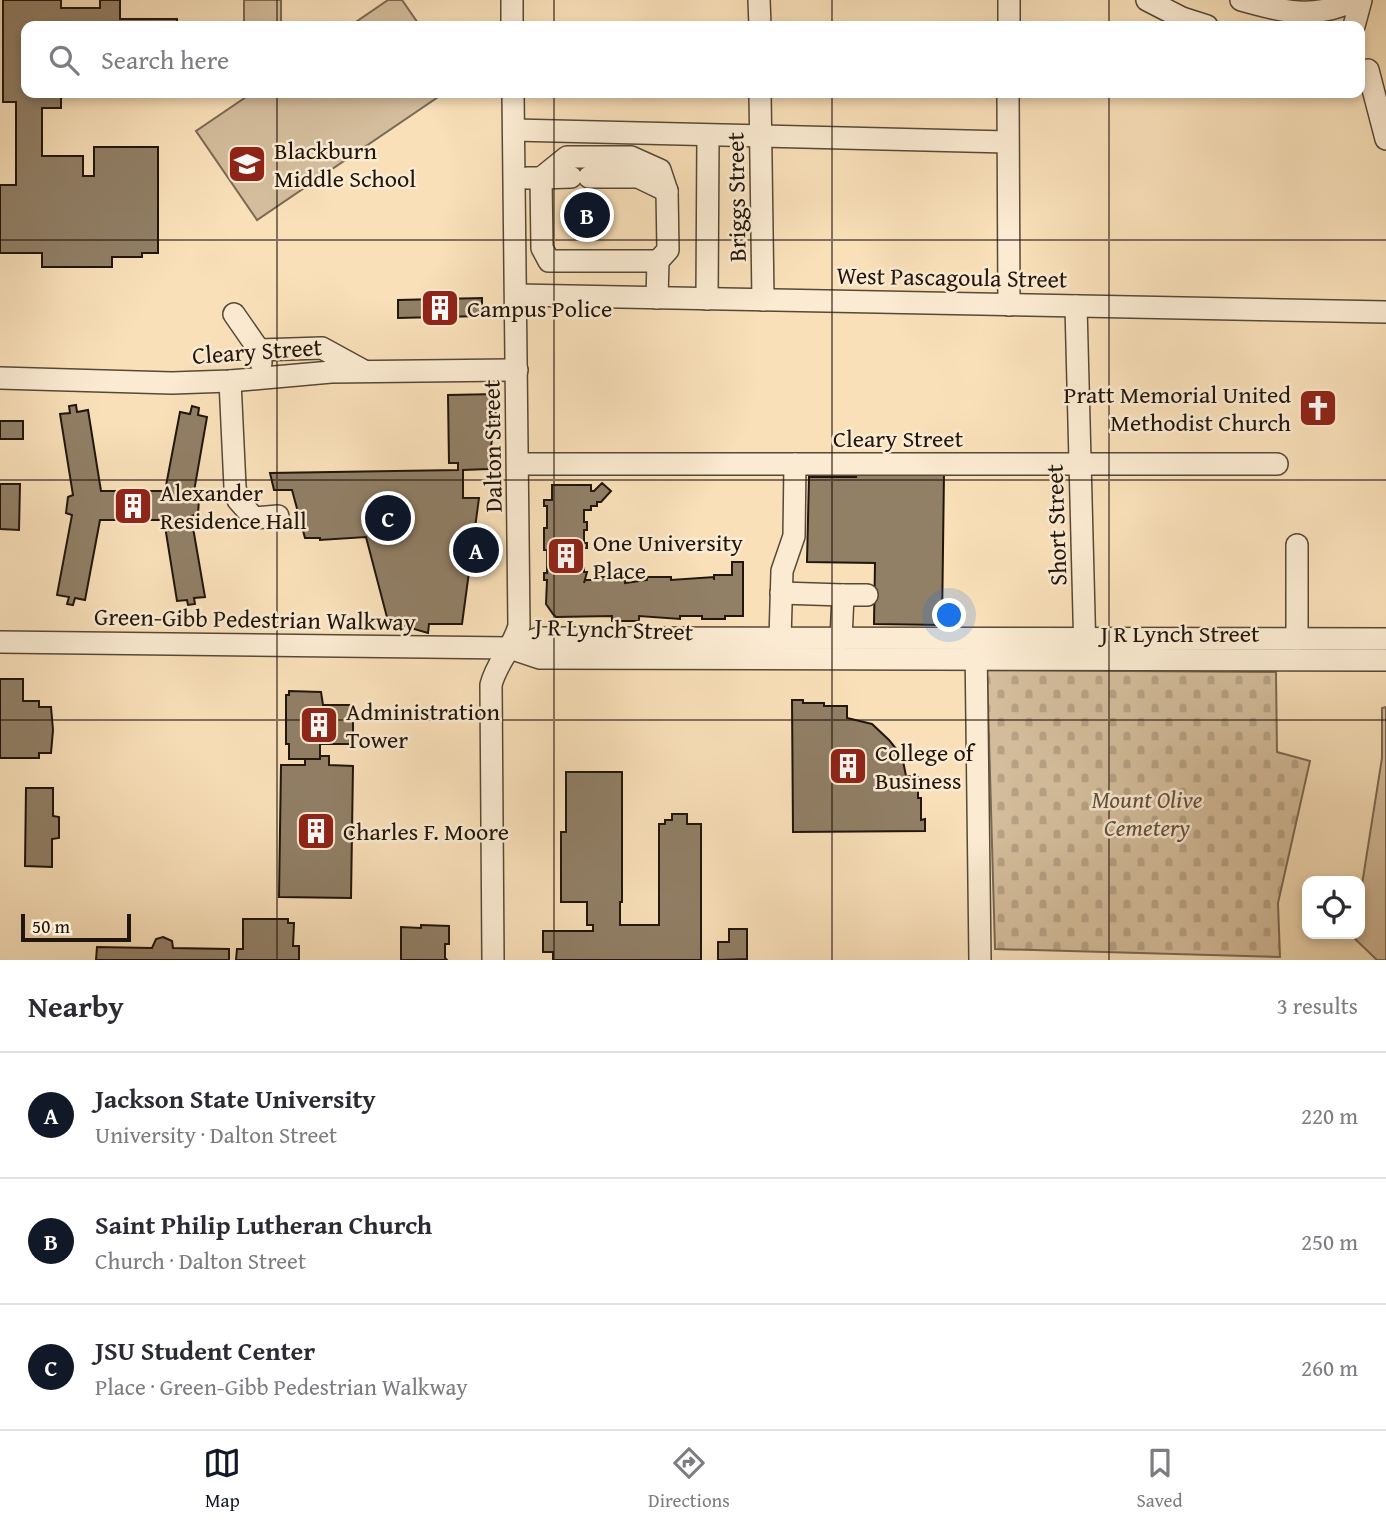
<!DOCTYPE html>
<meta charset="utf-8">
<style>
:root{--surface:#fff;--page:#f7f7f7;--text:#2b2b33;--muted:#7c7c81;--line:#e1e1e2;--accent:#111827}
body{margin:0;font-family:"Gentium Book Plus",serif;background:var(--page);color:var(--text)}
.controls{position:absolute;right:21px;bottom:21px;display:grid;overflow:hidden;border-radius:14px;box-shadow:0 4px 10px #0003}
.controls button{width:63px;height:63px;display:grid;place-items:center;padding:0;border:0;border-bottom:2px solid var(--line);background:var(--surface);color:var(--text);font:35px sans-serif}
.scale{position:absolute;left:21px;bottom:18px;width:110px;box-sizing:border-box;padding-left:7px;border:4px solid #21150c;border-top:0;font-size:19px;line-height:24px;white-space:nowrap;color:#21150c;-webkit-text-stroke:5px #fbebd2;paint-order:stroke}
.you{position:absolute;left:950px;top:616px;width:24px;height:24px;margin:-18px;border:5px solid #fff;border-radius:50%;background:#1a73e8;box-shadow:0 0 0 10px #1a73e833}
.badge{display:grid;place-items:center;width:46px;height:46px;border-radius:50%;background:var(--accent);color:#fff;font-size:23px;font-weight:700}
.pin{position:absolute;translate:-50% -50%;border:4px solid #fff;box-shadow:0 2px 7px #0006}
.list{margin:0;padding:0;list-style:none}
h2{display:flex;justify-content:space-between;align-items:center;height:91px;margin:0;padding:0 28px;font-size:30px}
h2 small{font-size:23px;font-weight:400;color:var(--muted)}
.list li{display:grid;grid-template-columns:46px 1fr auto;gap:21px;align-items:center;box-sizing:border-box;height:126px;padding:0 28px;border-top:2px solid var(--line)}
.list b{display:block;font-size:26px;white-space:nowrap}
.list p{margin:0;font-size:23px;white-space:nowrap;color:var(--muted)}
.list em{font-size:23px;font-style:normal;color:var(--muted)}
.icon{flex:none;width:38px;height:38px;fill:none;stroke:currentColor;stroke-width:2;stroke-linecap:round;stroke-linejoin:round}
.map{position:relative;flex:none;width:1386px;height:960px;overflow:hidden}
.search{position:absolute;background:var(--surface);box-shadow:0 4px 10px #0003;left:21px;right:21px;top:21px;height:77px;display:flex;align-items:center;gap:18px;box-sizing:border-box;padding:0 24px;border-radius:14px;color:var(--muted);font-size:26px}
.sheet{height:469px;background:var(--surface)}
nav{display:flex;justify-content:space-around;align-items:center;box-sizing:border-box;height:98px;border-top:2px solid var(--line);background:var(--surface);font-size:19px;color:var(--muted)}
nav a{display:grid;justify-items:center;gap:4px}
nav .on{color:var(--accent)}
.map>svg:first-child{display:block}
.grass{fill:#d4bd9c;stroke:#7a6954;stroke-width:2}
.cemetery{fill:url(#cemetery-stones);stroke:#7a6954;stroke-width:2}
.building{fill:#917f66;stroke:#21150c;stroke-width:2}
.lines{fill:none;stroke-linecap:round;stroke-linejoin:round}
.minor-casing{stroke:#574837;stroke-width:24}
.minor{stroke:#fbebd2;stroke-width:21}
.grid{fill:none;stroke:#21150c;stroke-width:2;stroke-opacity:0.55}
.labels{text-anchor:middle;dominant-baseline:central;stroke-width:5;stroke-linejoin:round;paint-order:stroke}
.poi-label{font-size:24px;fill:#21150c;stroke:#fbebd2;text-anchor:start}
.street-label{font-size:24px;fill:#21150c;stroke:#fbebd2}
.park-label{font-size:24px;font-style:italic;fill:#60503e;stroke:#fbebd2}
</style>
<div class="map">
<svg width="1386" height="960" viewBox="0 0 1386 960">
<defs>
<pattern id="cemetery-stones" width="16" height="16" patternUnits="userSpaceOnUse" patternTransform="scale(1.75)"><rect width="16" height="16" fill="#d4bd9c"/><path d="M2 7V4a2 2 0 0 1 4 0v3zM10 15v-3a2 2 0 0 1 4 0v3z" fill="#b6a285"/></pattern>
</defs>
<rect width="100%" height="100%" fill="#f9e0b9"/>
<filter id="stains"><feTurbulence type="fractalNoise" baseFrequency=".00286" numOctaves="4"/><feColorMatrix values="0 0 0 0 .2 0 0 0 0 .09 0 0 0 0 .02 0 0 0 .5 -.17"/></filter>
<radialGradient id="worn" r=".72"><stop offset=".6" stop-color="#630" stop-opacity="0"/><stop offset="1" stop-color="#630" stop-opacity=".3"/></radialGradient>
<g class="grass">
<rect x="244" y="0" width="37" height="26"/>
<path d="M 388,0 L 402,0 L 420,26 L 350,26 Z"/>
<path d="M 252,93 L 444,93 L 257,220 L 196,131 Z"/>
<path d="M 1386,707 L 1386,960 L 1377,960 L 1353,937 L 1354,934 L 1360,934 L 1360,897 L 1382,758 L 1382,708 Z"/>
</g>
<path class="cemetery" d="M 987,670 L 1276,672 L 1277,752 L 1310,761 L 1278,903 L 1280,957 L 995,949 Z"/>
<g class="building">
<path d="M 3,0 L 61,0 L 61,8 L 100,8 L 100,0 L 120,0 L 120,19 L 177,19 L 177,26 L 26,26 L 26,93 L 61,93 L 61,108 L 42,108 L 42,156 L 83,156 L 83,176 L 94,176 L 94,147 L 158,147 L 158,253 L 142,253 L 142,257 L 112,257 L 112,267 L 42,267 L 42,253 L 0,253 L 0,185 L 16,185 L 16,102 L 3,102 Z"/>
<path d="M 482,298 L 482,316 L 398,318 L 398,300 Z"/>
<path d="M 498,394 L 488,469 L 463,470 L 463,498 L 479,498 L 462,624 L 429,624 L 428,633 L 397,624 L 389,625 L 366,537 L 320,540 L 320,538 L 305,538 L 292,490 L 274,490 L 270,473 L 458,470 L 458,463 L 449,463 L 448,395 Z"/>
<path d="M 76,405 L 77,412 L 88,410 L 101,491 L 165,491 L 180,412 L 190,414 L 192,406 L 199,408 L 198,415 L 207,417 L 193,497 L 199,499 L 198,514 L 191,516 L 205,597 L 194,598 L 195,604 L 188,605 L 187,600 L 177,601 L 164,520 L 100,520 L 85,600 L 75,598 L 73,605 L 67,604 L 69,597 L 57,595 L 72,515 L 66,513 L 68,497 L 73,495 L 60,414 L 70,413 L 69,406 Z"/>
<rect x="0" y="421" width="23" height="18"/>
<path d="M 857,471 L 944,472 L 942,625 L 874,624 L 875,563 L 807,562 L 809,477 L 856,477 Z"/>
<path d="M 602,483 L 611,491 L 601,502 L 597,502 L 597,506 L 591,506 L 591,510 L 584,510 L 584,522 L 587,522 L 587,530 L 584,530 L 584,543 L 587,543 L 587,548 L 584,548 L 584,572 L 587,572 L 584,583 L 585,580 L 597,580 L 597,577 L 612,577 L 612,580 L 625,580 L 625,583 L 647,580 L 647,577 L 671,577 L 671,580 L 714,577 L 714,580 L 714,575 L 732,575 L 732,562 L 743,562 L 743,616 L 725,616 L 725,619 L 702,619 L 702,616 L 680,616 L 680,619 L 639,616 L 639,621 L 612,621 L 612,616 L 556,617 L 553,614 L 546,604 L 547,580 L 544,580 L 544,573 L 547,573 L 547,550 L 544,550 L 544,528 L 547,528 L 547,506 L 544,506 L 544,500 L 552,500 L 552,485 L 591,485 L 591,491 L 594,491 Z"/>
<path d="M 0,484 L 20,484 L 19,530 L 0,529 Z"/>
<path d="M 0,679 L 23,679 L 23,701 L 39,701 L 39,707 L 51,707 L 53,730 L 51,753 L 39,753 L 39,758 L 0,758 Z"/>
<path d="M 289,691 L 321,692 L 323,705 L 353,705 L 353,744 L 320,744 L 320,759 L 289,759 L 289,744 L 286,744 L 286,695 L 289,695 Z"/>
<path d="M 792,700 L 803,700 L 803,703 L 824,703 L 824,706 L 847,706 L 847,718 L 872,724 L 889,740 L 902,756 L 906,776 L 918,777 L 918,798 L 921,798 L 921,820 L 925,819 L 925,831 L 793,832 Z"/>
<path d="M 320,756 L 329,756 L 329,765 L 353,766 L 351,898 L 279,897 L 281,765 L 305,765 L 305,759 L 320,759 Z"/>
<path d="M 566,772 L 622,772 L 622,902 L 620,902 L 620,925 L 659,925 L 659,824 L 665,824 L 665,820 L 672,820 L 672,814 L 687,814 L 687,824 L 701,824 L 701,960 L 553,960 L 553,952 L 543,952 L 543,931 L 593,931 L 593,925 L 587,925 L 587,902 L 561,902 L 561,832 L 566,832 Z"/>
<path d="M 26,788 L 53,788 L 53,816 L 59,817 L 59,838 L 52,839 L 52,867 L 25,866 Z"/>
<path d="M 243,919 L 288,919 L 288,923 L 294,923 L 293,946 L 299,946 L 299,960 L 236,960 L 237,949 L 243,949 Z"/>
<path d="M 421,925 L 449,926 L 449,944 L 445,944 L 445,958 L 447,960 L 401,960 L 401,927 L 421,928 Z"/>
<path d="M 729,929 L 747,929 L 747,959 L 718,960 L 718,942 L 729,942 Z"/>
<path d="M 163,937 L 172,941 L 173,948 L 229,949 L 229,960 L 96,960 L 97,947 L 152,948 L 156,939 Z"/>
</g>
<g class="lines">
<g class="minor-casing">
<g id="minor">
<path d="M 512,0 L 512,26"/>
<path d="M 759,0 L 760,26"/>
<path d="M 1147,0 L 1182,18 L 1207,26"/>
<path d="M 1241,0 C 1283,12 1314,20 1355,0"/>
<path d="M 1009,26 L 1009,0"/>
<path d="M 1354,26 L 1361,0"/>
<path d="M 1368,70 L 1386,139"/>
<path d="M 760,93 L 763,300"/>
<path d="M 1008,93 L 1009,305"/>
<path d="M 514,130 L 1007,142"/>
<path d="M 589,177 L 638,177 L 667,191"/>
<path d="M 527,178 L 541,178 L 542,248 L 549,261 L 658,261"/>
<path d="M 541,178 L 567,157 L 631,157 L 660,170 L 667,191 L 668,250 L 658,261 L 657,298"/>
<path d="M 541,178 L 571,177"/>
<path d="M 517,295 L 1386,312"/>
<path d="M 707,299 L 708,136"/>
<path d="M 1076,306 L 1085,654"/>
<path d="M 234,314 L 259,350 L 261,363"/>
<path d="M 259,350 L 322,348 L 364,371"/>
<path d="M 0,378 L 172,383 L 230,381 L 331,372 L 517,370"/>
<path d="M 230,381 L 235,487 L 238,500 L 254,518 L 278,516"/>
<path d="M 519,464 L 1277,464"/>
<path d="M 1297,545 L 1297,639"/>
<path d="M 781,593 L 843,595 L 841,639"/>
<path d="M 843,595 L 867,595"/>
<path d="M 780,639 L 782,571 L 794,536 L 795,464"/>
<path d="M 0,642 L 510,648 L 540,658 L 1386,660"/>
<path d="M 976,644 L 980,960"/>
<path d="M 510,648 L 540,638 L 1386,639"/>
<path d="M 493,960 L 491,685 C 496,663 513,648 519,626 L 513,93"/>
</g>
</g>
<use href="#minor" class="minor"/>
</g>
<path class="grid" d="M 277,0 L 277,26M 554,0 L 554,26M 832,0 L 832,26M 1109,0 L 1109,26M 277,93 L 277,960M 554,93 L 554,960M 832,93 L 832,960M 1109,93 L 1109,960M 0,240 L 1386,240M 0,480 L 1386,480M 0,720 L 1386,720"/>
<defs>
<g id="school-square" transform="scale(2.0125)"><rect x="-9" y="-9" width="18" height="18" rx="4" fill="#8f2418" stroke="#fbebd2"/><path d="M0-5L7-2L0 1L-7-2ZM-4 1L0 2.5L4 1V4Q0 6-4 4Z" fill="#fff"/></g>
<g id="building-square" transform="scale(2.0125)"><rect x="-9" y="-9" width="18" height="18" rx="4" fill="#8f2418" stroke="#fbebd2"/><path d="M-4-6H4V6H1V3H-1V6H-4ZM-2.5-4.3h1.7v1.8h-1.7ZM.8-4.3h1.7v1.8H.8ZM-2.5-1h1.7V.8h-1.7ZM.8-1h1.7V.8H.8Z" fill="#fff"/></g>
<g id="church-square" transform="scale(2.0125)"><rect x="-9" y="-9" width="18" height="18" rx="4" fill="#8f2418" stroke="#fbebd2"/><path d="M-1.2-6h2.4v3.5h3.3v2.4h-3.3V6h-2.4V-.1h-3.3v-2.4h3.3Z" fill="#fff"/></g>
</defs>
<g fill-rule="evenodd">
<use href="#school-square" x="247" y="164"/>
<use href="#building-square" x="440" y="308"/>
<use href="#church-square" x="1318" y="408"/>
<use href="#building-square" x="133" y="506"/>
<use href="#building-square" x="566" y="556"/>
<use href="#building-square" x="319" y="725"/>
<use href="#building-square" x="848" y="766"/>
<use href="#building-square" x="316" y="831"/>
</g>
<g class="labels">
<g class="poi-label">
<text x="274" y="150">Blackburn<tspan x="274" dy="28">Middle School</tspan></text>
<text x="467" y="308">Campus Police</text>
<text x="1291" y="394" text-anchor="end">Pratt Memorial United<tspan x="1291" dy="28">Methodist Church</tspan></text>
<text x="160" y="492">Alexander<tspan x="160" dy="28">Residence Hall</tspan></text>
<text x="593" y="542">One University<tspan x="593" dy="28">Place</tspan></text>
<text x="346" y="711">Administration<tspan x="346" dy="28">Tower</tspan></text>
<text x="875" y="752">College of<tspan x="875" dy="28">Business</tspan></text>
<text x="343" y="831">Charles F. Moore</text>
</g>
<g class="street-label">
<text transform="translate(736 197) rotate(-91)">Briggs Street</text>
<text transform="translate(952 277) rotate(1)">West Pascagoula Street</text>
<text transform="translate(257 351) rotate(-4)">Cleary Street</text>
<text x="898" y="438">Cleary Street</text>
<text transform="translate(492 446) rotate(-91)">Dalton Street</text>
<text transform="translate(1056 525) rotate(-92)">Short Street</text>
<text transform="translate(255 619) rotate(1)">Green-Gibb Pedestrian Walkway</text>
<text transform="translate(614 629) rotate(2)">J R Lynch Street</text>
<text x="1180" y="633">J R Lynch Street</text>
</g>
<g class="park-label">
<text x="1147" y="799">Mount Olive<tspan x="1147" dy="28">Cemetery</tspan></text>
</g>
</g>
<rect width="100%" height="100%" filter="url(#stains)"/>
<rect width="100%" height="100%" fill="url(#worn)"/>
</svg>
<div class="controls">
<button><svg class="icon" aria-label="locate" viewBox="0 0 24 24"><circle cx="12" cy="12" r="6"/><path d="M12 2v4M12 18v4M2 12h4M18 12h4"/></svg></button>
</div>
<div class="scale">50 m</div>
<div class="you"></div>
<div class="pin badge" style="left:476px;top:550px">A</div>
<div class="pin badge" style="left:587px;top:215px">B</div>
<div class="pin badge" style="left:388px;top:518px">C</div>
<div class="search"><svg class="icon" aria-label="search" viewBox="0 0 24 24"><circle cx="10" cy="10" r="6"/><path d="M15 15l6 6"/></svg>Search here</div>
</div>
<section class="sheet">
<h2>Nearby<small>3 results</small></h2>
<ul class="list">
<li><span class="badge">A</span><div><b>Jackson State University</b><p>University · Dalton Street</p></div><em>220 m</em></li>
<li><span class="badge">B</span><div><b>Saint Philip Lutheran Church</b><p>Church · Dalton Street</p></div><em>250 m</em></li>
<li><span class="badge">C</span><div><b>JSU Student Center</b><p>Place · Green-Gibb Pedestrian Walkway</p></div><em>260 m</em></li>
</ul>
</section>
<nav>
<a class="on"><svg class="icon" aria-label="map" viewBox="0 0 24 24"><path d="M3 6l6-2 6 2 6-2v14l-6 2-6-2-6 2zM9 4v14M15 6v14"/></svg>Map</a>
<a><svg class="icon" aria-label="directions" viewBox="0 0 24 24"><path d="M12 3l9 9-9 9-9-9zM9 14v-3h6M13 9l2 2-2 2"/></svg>Directions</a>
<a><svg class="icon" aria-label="saved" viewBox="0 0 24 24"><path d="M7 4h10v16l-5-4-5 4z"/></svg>Saved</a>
</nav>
